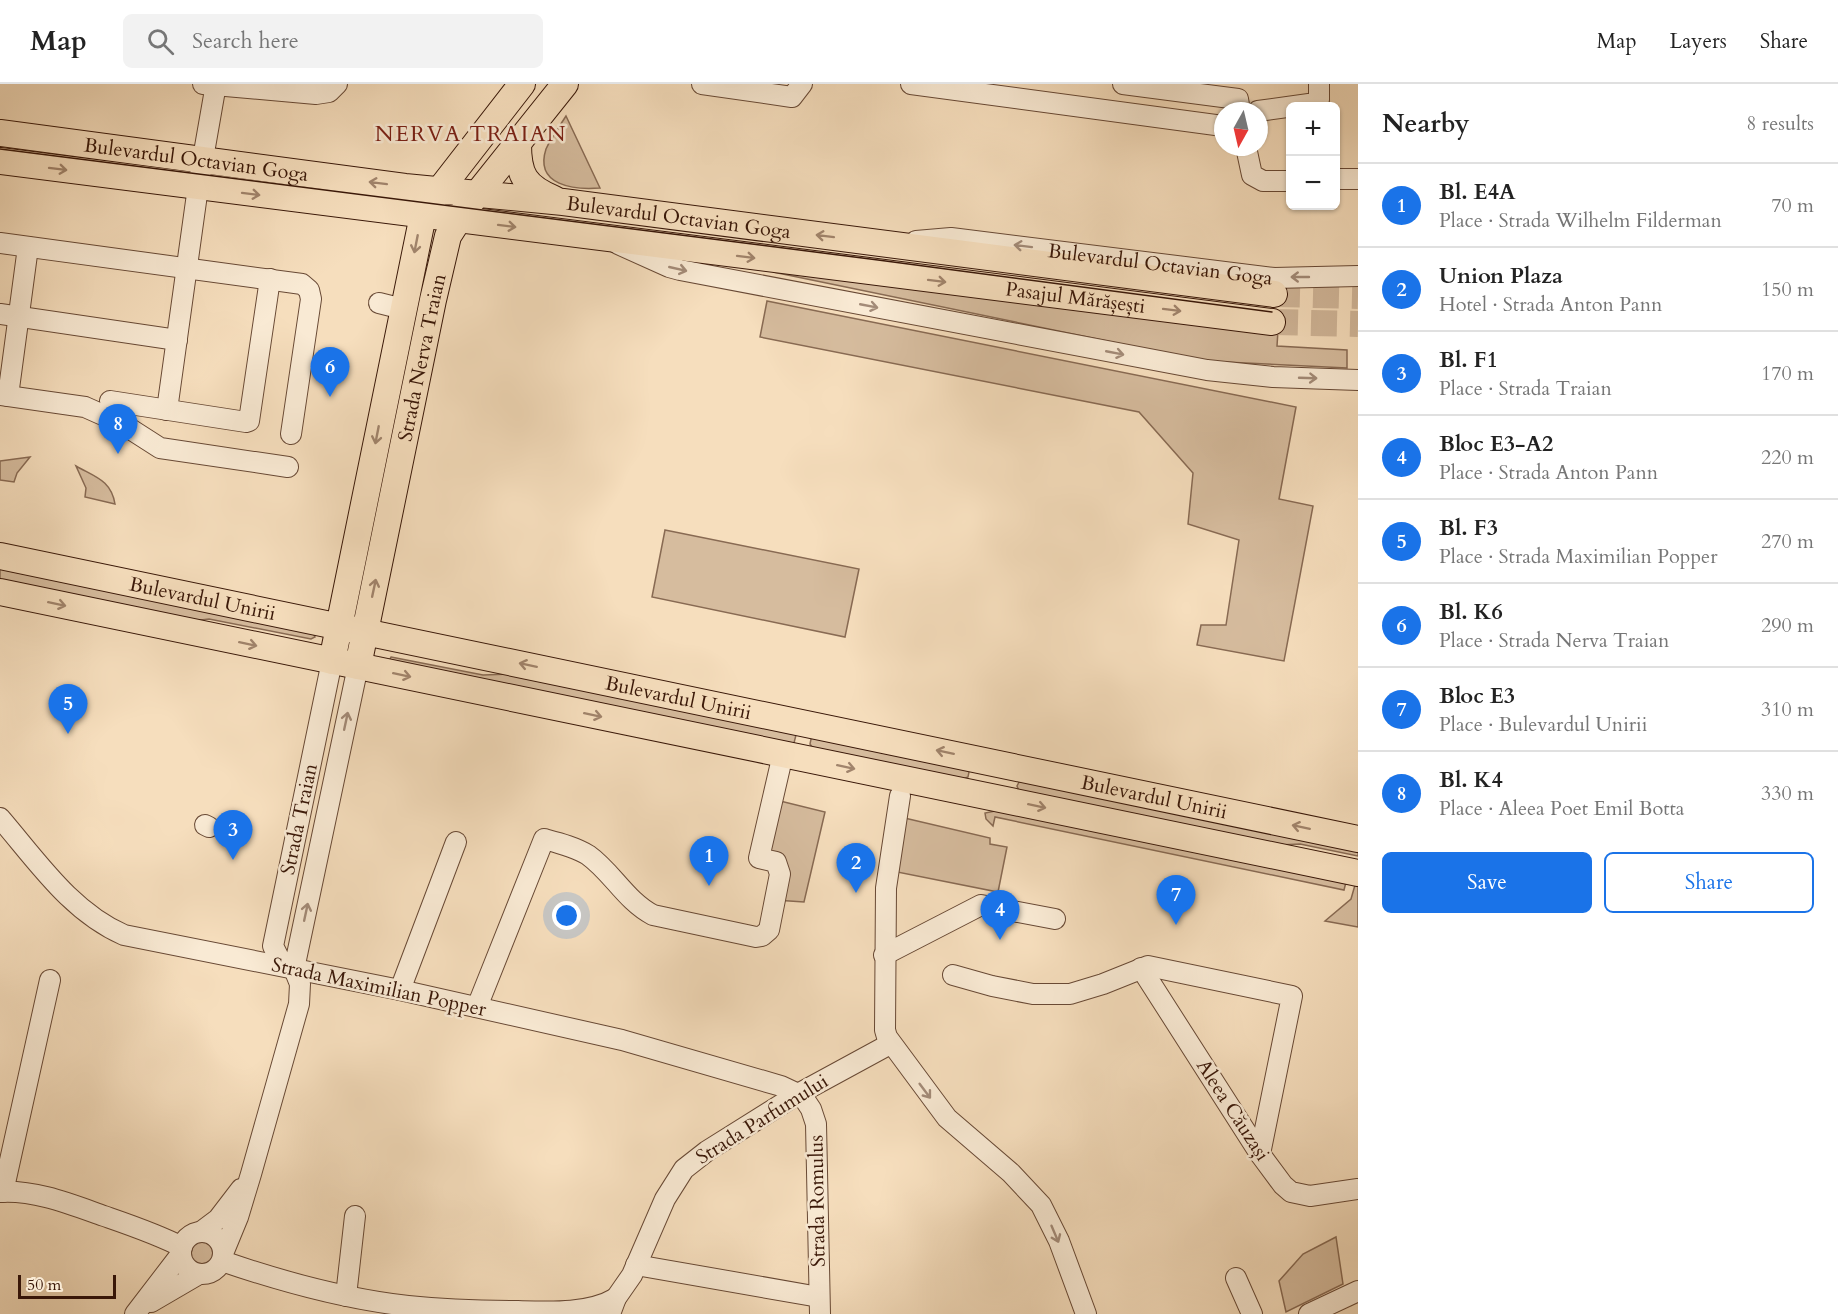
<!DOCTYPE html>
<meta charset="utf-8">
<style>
:root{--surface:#fff;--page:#f2f2f2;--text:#222;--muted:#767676;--line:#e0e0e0;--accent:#1a73e8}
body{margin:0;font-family:Cardo,serif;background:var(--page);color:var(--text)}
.controls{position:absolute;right:18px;top:18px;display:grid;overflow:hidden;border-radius:9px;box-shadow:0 2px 4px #0004}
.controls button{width:54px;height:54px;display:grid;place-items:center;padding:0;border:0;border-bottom:2px solid var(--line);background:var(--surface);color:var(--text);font:30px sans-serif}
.compass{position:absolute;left:1214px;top:18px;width:54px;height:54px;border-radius:50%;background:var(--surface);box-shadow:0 2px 4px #0004;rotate:188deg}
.scale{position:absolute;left:18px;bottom:15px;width:98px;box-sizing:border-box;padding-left:6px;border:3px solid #391708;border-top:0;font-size:16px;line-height:21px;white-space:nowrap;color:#391708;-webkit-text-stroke:4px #f9ead4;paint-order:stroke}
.you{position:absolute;left:567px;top:832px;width:21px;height:21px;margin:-15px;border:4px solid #fff;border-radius:50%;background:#1a73e8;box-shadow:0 0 0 9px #1a73e833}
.badge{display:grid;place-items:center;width:39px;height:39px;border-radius:50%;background:var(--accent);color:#fff;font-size:20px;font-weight:700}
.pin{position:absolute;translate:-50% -50px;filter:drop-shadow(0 2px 3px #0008)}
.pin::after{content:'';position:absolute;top:32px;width:21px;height:18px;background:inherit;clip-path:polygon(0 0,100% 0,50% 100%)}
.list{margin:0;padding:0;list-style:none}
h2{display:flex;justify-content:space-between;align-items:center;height:78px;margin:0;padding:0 24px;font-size:26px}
h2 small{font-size:20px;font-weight:400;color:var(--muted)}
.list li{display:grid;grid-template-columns:39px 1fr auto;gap:18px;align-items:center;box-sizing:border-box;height:84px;padding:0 24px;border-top:2px solid var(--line)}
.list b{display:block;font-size:22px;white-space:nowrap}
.list p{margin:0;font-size:20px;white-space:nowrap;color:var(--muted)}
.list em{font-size:20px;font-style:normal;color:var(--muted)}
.actions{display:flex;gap:12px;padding:18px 24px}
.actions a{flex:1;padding:14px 0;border:2px solid var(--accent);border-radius:9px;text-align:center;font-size:21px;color:var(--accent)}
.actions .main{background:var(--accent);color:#fff}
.icon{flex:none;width:33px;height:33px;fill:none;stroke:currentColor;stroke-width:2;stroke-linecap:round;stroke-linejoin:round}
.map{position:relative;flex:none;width:1358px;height:1230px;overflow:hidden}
header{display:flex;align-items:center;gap:36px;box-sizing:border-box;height:84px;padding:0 30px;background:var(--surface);border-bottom:2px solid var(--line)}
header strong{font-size:28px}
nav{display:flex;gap:33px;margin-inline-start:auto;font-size:21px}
.search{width:420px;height:54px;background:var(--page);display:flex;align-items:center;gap:15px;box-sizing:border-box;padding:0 21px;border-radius:9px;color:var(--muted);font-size:22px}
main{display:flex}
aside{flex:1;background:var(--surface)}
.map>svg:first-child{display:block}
.green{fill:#d6bc9e;stroke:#886a53;stroke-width:1.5}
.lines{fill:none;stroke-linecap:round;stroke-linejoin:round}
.major-tunnel{stroke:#d0b699;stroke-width:26;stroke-dasharray:26 13;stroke-linecap:butt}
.minor-casing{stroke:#684935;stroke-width:22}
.major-casing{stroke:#391708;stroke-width:28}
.minor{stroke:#f9ead4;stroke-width:20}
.major{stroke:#f6debd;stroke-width:26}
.tram{stroke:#391708;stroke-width:1.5}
.oneway{stroke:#a1846c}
.oneway2{stroke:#a38b78}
.labels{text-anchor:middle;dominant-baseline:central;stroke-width:5;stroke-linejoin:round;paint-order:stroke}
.street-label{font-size:20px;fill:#391708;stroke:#f9ead4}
.quarter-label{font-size:22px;letter-spacing:1.5px;fill:#7a1f14;stroke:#f9ead4}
</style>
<header>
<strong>Map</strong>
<div class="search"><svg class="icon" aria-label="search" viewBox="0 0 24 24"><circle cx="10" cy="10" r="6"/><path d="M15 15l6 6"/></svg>Search here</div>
<nav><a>Map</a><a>Layers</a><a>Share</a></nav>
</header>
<main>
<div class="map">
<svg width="1358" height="1230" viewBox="0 0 1358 1230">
<rect width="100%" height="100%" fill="#f6debd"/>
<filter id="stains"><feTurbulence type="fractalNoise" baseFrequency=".00333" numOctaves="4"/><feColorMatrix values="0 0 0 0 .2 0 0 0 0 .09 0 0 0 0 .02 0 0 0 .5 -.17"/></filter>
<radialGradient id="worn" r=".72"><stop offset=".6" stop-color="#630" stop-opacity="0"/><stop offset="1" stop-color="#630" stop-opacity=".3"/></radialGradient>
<g class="green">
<path d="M 566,32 L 600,104 C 575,106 534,102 546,65 C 551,54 559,43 566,32 Z"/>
<path d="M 773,188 L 1278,246 L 1277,262 L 1347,266 L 1347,284 L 1204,277 Z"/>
<path d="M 767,217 L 1296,323 L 1279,415 L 1313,422 L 1284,577 L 1197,561 L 1201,541 L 1226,541 L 1239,456 L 1188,440 L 1193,389 L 1139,328 L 760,253 Z"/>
<path d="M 30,373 L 17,389 L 14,398 L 0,396 L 0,377 Z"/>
<path d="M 76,382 C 95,393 111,396 115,420 L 85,413 L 86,404 Z"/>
<path d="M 665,446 L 859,485 L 845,553 L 652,513 Z"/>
<path d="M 0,485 L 313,549 L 315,553 L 311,555 L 209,535 L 192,537 L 0,498 Z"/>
<path d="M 391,573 L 483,591 L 512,590 L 792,647 L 796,651 L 794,659 L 788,661 L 389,577 Z"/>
<path d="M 816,652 L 966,683 L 969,688 L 968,693 L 963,695 L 814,666 L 810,660 L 811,655 Z"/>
<path d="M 1020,696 L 1358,764 L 1358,772 L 1300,760 L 1279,761 L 1019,707 L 1017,702 Z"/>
<path d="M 772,715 L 825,728 L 804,818 L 775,816 L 780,790 L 759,774 Z"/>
<path d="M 1000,726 L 1346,798 L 1344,806 L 995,733 L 993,742 L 986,735 L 985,729 Z"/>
<path d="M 896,732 L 990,754 L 990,760 L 1007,763 L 998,808 L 887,786 Z"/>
<path d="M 1355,801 L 1358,802 L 1358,843 L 1325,837 L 1351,815 Z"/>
<path d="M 195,1148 L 208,1148 L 219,1155 L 218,1183 C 206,1193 191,1190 183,1177 L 184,1157 Z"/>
<path d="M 1336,1153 L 1343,1200 L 1286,1228 L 1279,1197 L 1303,1170 Z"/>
</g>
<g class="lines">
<g class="major-tunnel">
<path d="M 1274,210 L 1358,212"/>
<path d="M 1272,238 L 1358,240"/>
</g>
<g class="minor-casing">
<g id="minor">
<path d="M 203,0 L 316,10 L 329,8 L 337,0"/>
<path d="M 702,0 L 792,13 L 802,0"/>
<path d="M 911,0 L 1223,42"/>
<path d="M 1123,0 L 1238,15 L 1240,27"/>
<path d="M 1258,27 L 1316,19 L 1319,16 L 1319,0"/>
<path d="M 1246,63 L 1252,91 L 1263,97 L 1290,97"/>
<path d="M 1336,95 L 1358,95"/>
<path id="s1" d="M 916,157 L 951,154 L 1274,194 L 1358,192"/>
<path d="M 0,159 L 302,200 L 309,206 L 311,215 L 291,350"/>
<path d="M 618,160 L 669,183 L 680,186 L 1207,286 L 1273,293 L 1358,296"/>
<path d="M 379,219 L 403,225"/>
<path d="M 0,230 L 177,256"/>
<path d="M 0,311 L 85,323 L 121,339 L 160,364 L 288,383"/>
<path d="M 8,312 L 28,163"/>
<path d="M 110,317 L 246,338 L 249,337 L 270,195"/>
<path d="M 167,326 L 198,103 L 216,0"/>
<path d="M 900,712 L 886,804 L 885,946 L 887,953 L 947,1034 L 1011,1089 L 1041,1121 L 1059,1157 L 1086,1230"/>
<path d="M 0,734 C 37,777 71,828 124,851 L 400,906 L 622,956 L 781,1002 L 798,1010 L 805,1016 L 811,1025 L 816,1040 L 820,1230"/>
<path d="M 205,741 L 209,743"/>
<path d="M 884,871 L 981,821 L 1055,835"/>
<path d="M 1141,884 L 1260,1070 L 1283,1101 L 1291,1108 L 1310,1112 L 1358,1105"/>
<path d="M 294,885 L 279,874 L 273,862 L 332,577"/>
<path d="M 953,891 L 992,902 L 1033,910 L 1070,910 L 1103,900 L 1148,882 L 1292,912 L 1260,1070"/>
<path d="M 400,906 L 456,758"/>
<path d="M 477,923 L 544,755 C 559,759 575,763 588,771 C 612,788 626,817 653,831 L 756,853 L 762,852 L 769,846 L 780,790 L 776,778 L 759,774 L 783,670"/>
<path d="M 0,1108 C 36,1106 70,1120 104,1132 C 130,1141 157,1150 182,1163"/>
<path d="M 3,1108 L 50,896"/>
<path d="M 202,1147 L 218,1135 L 241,1105"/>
<circle cx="202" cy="1169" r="21"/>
<path d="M 224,1167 L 238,1133 L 251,1090 L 299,920 L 300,900 L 294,885 L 358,582"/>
<path d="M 222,1177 C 283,1198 345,1215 408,1222 C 445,1226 481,1227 518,1227 C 550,1228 589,1230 616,1214"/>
<path d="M 636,1181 L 819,1213"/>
<path d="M 1236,1194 L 1252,1230"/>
<path d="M 346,1212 L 355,1132"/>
<path d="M 151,1218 L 199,1190"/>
<path d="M 135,1230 L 181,1170"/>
<path d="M 610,1230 L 616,1214 L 632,1191 L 665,1115 L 684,1085 L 707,1067 L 798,1010 L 890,960"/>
<path d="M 1309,1230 L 1358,1207"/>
</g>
</g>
<g class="major-casing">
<g id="major">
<path id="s2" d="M 0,49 L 405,103 L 563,118 L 1274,210"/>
<path d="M 518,60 C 518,91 525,103 554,115"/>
<path id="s3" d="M 0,77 L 1272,238"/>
<path id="s4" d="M 0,472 L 1358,755"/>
<path d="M 0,508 L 1358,789"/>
<path d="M 332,577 L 423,131 L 435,112 L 522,0"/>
<path id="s5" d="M 358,582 L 433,216 L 448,152 L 466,124 L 565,0"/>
</g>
</g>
<use href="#minor" class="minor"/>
<use href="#major" class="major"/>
<path class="tram" d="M 0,65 L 878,176 L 1272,228"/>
</g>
<defs><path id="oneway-shaft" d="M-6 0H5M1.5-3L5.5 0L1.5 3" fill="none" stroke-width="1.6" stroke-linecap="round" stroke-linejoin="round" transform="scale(1.5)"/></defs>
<g class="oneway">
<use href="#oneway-shaft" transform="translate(58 85) rotate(7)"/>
<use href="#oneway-shaft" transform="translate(378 99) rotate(-173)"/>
<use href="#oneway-shaft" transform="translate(251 110) rotate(7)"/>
<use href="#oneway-shaft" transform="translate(507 142) rotate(7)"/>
<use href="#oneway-shaft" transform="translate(825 152) rotate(-173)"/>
<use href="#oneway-shaft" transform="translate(416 160) rotate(101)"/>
<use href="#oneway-shaft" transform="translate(746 173) rotate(7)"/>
<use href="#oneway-shaft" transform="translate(937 197) rotate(7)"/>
<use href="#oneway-shaft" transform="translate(1172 226) rotate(7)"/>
<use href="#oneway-shaft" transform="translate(377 351) rotate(101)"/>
<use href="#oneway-shaft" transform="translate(374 504) rotate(-78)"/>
<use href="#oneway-shaft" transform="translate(57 520) rotate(12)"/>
<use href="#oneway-shaft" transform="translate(248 560) rotate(12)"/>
<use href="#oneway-shaft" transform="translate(528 581) rotate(-168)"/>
<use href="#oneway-shaft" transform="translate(402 591) rotate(12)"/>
<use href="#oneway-shaft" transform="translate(593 631) rotate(12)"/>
<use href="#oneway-shaft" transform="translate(945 668) rotate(-168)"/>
<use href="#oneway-shaft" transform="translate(846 683) rotate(12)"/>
<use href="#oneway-shaft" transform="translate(1037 722) rotate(12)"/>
<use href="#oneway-shaft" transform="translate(1301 743) rotate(-168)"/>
</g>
<g class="oneway2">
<use href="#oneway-shaft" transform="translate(1023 162) rotate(-173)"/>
<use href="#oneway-shaft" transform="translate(678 185) rotate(13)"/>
<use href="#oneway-shaft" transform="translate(1300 193) rotate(180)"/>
<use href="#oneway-shaft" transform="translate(869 222) rotate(11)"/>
<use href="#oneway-shaft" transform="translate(1115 269) rotate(11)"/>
<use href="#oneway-shaft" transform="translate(1308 294) rotate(2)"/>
<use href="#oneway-shaft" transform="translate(346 637) rotate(-78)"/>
<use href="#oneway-shaft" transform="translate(306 828) rotate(-78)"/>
<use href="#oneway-shaft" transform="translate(925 1007) rotate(53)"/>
<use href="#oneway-shaft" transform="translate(1055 1150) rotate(67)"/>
</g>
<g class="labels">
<g class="street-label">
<text stroke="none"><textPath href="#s2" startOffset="198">Bulevardul Octavian Goga</textPath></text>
<text stroke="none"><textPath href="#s2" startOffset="684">Bulevardul Octavian Goga</textPath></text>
<text stroke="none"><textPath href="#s1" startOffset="246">Bulevardul Octavian Goga</textPath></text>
<text stroke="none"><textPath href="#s3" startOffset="1084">Pasajul Mărășești</textPath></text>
<text stroke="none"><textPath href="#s5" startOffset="315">Strada Nerva Traian</textPath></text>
<text stroke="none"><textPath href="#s4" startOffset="207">Bulevardul Unirii</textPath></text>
<text stroke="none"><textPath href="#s4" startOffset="693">Bulevardul Unirii</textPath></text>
<text stroke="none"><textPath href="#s4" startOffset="1179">Bulevardul Unirii</textPath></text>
<text transform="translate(299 735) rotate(-78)">Strada Traian</text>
<text transform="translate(379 903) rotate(12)">Strada Maximilian Popper</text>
<text transform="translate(1233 1026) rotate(57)">Aleea Căuzași</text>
<text transform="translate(762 1035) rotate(-32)">Strada Parfumului</text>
<text transform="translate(817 1117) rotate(-91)">Strada Romulus</text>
</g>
<g class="quarter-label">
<text x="471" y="50">NERVA TRAIAN</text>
</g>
</g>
<rect width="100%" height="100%" filter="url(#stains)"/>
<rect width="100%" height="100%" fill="url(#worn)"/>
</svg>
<div class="controls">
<button>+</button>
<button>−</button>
</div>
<svg class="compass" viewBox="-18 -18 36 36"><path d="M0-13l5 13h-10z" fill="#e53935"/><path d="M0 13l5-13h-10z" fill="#767676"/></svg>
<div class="scale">50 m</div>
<div class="you"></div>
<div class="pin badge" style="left:709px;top:802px">1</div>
<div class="pin badge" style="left:856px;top:809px">2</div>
<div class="pin badge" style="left:233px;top:776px">3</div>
<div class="pin badge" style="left:1000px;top:856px">4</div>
<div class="pin badge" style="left:68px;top:650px">5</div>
<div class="pin badge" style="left:330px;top:313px">6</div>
<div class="pin badge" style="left:1176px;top:841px">7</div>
<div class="pin badge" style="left:118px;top:370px">8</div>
</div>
<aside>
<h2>Nearby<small>8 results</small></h2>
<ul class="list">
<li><span class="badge">1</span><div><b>Bl. E4A</b><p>Place · Strada Wilhelm Filderman</p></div><em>70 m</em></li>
<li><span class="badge">2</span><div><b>Union Plaza</b><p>Hotel · Strada Anton Pann</p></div><em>150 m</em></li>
<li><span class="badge">3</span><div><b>Bl. F1</b><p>Place · Strada Traian</p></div><em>170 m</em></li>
<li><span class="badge">4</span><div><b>Bloc E3-A2</b><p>Place · Strada Anton Pann</p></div><em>220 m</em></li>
<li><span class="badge">5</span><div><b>Bl. F3</b><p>Place · Strada Maximilian Popper</p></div><em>270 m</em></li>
<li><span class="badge">6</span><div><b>Bl. K6</b><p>Place · Strada Nerva Traian</p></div><em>290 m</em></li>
<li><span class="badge">7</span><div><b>Bloc E3</b><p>Place · Bulevardul Unirii</p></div><em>310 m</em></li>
<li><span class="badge">8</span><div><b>Bl. K4</b><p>Place · Aleea Poet Emil Botta</p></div><em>330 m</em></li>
</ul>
<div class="actions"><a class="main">Save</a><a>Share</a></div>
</aside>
</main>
